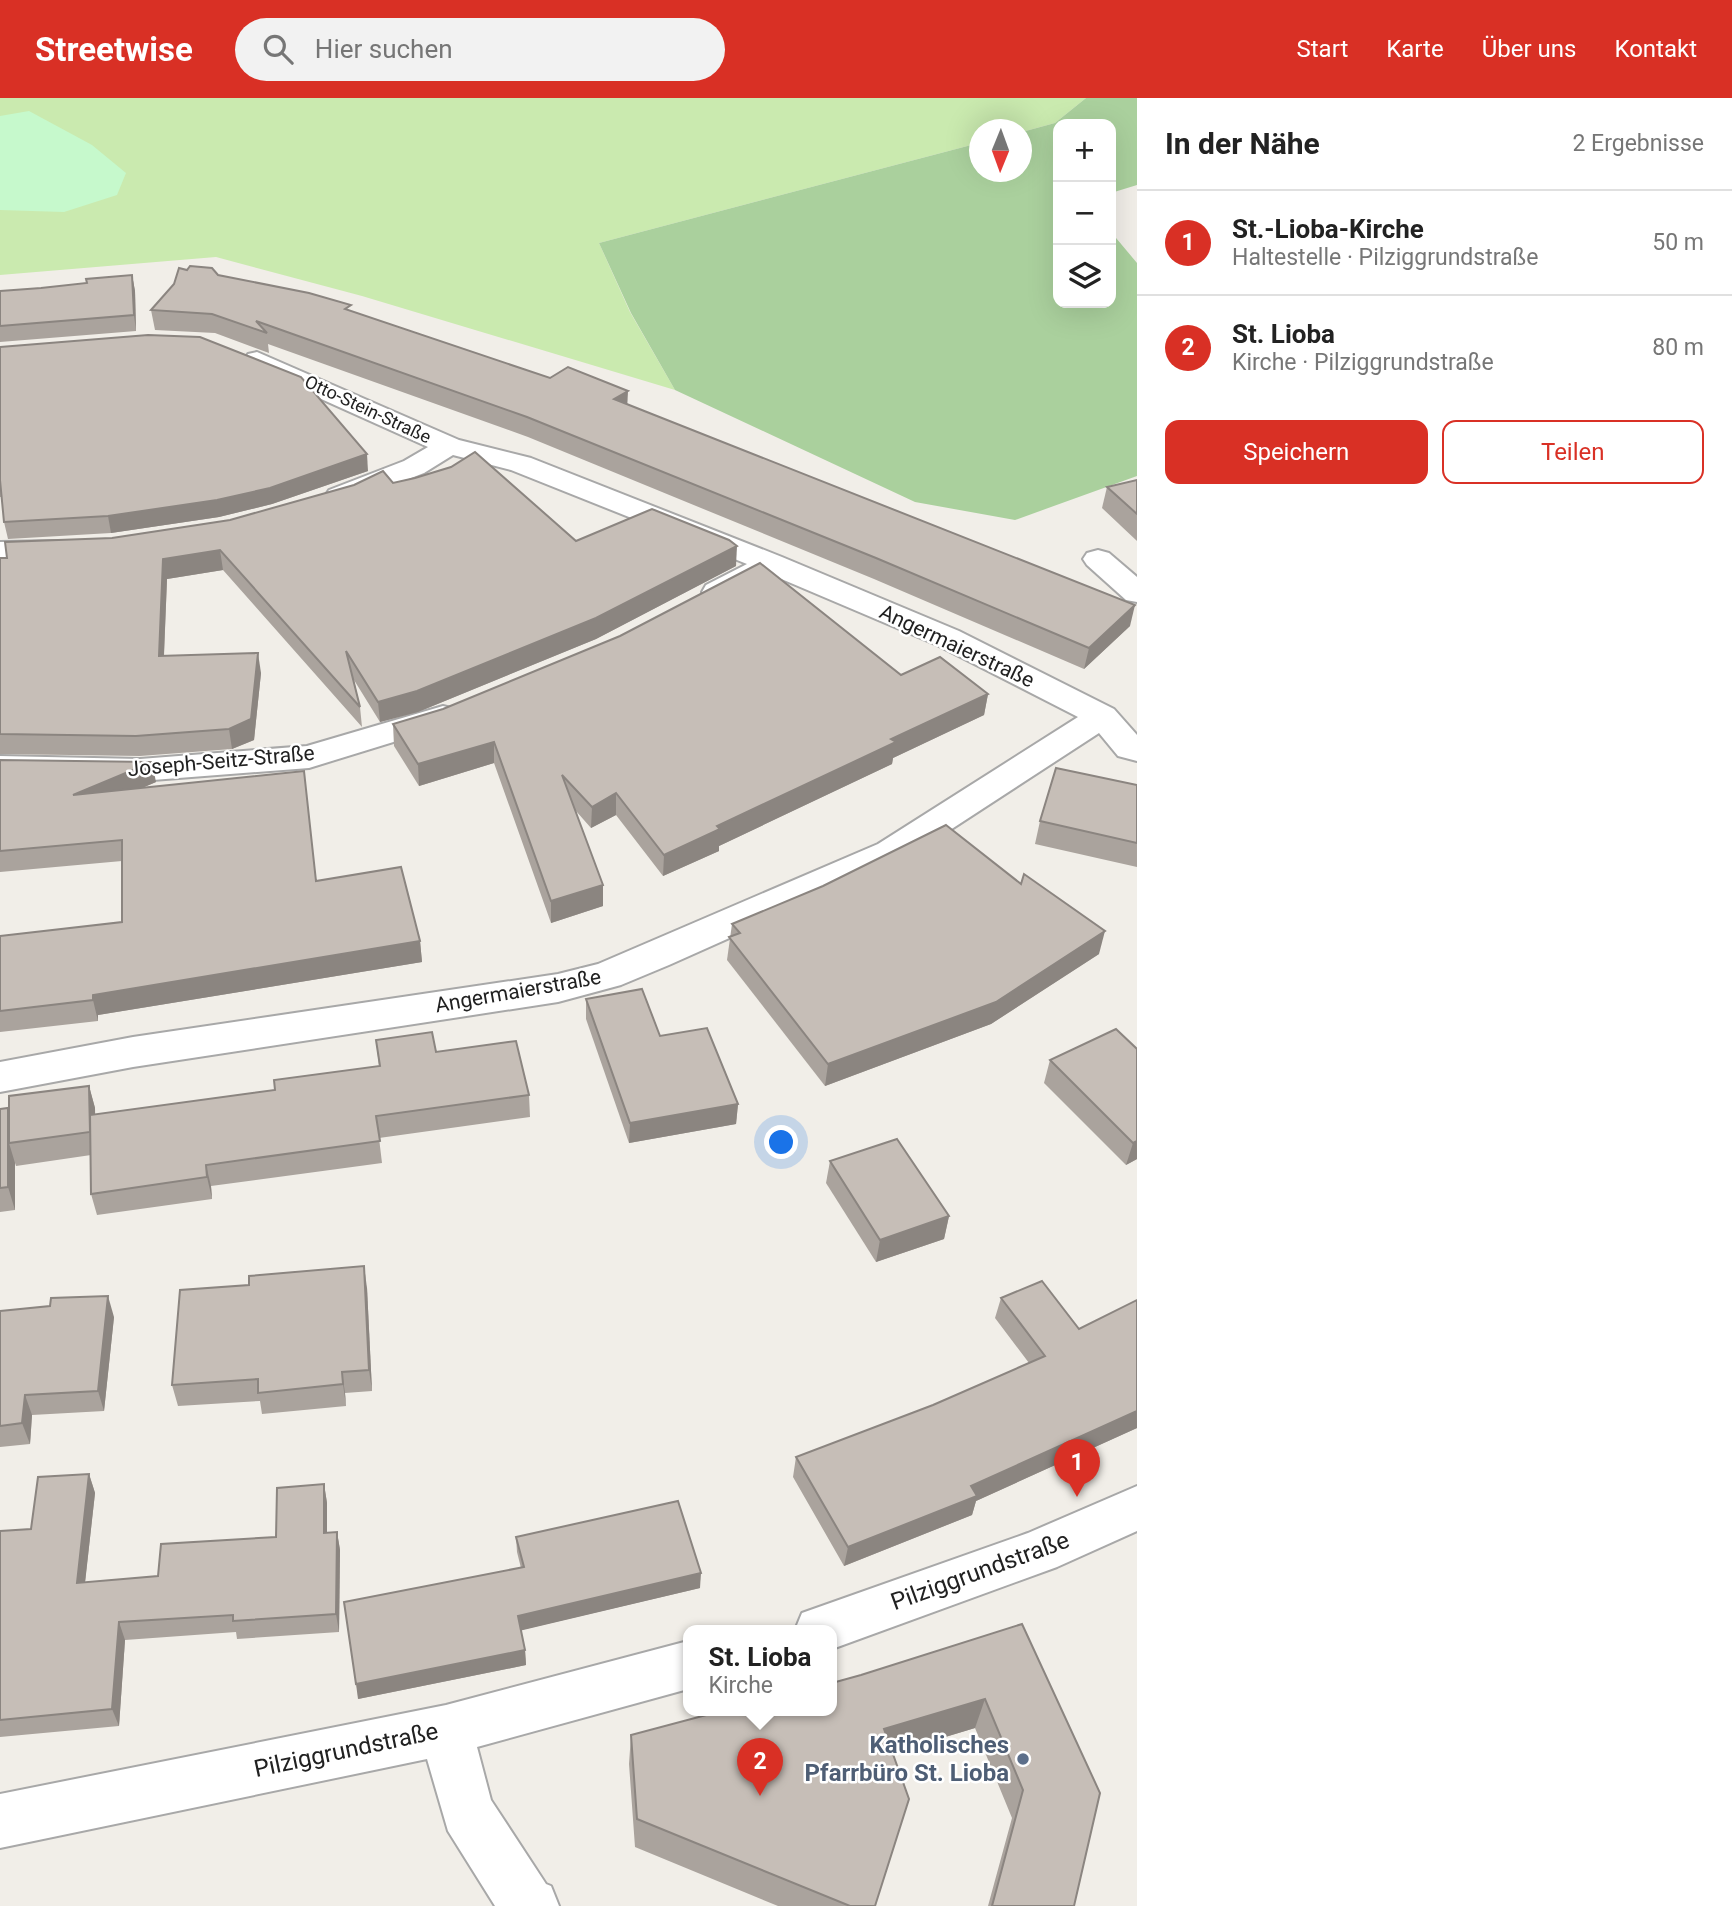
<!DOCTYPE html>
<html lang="de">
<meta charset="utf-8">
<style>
:root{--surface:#fff;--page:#f2f2f2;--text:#222;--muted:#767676;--line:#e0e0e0;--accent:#d93025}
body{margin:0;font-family:Roboto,sans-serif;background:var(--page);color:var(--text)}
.controls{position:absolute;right:21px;top:21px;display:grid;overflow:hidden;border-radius:14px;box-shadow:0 7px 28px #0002}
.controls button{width:63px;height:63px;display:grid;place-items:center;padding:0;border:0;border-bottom:2px solid var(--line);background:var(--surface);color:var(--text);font:35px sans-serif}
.compass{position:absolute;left:969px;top:21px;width:63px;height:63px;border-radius:50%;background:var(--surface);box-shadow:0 7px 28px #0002;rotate:181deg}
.you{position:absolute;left:782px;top:1045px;width:24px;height:24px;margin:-18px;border:5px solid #fff;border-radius:50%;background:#1a73e8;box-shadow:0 0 0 10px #1a73e833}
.badge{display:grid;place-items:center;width:46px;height:46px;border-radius:50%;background:var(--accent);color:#fff;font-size:23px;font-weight:700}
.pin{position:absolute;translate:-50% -58px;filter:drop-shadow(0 2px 4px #0008)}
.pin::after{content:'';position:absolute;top:37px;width:24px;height:21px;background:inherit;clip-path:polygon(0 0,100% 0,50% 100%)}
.popup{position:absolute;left:683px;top:1527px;width:154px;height:91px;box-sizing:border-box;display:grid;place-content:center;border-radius:14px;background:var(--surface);filter:drop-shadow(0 2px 5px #0005);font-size:23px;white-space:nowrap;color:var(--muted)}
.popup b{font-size:26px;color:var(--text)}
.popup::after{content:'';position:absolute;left:50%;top:100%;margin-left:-14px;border:14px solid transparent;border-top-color:var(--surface)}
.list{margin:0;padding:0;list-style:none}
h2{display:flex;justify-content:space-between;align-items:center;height:91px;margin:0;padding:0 28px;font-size:30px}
h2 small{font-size:23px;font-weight:400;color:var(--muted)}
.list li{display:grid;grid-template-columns:46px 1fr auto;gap:21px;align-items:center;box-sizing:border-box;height:105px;padding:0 28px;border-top:2px solid var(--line)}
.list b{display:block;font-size:26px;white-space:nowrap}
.list p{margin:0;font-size:23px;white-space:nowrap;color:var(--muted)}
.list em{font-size:23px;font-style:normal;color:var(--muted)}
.actions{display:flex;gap:14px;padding:21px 28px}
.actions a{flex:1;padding:16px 0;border:2px solid var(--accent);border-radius:14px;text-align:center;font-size:24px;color:var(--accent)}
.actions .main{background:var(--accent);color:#fff}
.icon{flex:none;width:38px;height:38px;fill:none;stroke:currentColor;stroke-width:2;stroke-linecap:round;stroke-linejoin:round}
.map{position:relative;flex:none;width:1137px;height:1808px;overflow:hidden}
header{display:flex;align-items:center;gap:42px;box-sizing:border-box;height:98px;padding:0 35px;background:var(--accent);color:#fff}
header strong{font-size:33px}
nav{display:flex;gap:38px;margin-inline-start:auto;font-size:24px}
.search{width:490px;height:63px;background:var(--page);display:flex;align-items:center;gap:18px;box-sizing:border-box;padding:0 24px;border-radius:38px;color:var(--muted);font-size:26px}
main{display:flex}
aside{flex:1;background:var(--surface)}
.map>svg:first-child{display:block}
.grass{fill:#caeaaf}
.forest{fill:#aad09d}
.park{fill:#c6f9cc}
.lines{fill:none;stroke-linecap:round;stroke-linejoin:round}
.minor-casing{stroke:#a8a8a8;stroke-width:4}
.minor{fill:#fff;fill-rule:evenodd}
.wall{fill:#aaa39d}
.shaded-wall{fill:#8b8580}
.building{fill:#c6beb7;stroke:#8b8580;stroke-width:2}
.service-dot{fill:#5c6f8a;stroke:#fff;stroke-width:2.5}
.labels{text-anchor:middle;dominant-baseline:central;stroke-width:5;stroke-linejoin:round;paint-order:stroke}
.far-street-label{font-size:18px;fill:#212121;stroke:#fff}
.street-label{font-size:21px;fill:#212121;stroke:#fff}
.near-street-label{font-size:24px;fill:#212121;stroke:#fff}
.near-service-label{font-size:24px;font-weight:bold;fill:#4e5e75;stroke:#fff;text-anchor:end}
</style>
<header>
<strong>Streetwise</strong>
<div class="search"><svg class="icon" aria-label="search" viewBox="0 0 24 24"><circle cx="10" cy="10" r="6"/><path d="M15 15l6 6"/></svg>Hier suchen</div>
<nav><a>Start</a><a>Karte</a><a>Über uns</a><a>Kontakt</a></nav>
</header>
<main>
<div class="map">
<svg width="1137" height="1808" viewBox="0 0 1137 1808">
<rect width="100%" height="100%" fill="#f1eee8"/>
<path class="grass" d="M 0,0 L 1086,0 L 1055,25 L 1022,34 L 1021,32 L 979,32 L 979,45 L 599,145 L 630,214 L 675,292 L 362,198 L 216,159 L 0,177 Z"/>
<path class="forest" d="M 1086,0 L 1137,0 L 1137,87 L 1111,95 L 1111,26 L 1058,26 L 1058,205 L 1111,205 L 1111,134 L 1137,165 L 1137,378 L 1015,422 L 915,404 L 675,292 L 631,215 L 599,145 L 979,45 L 979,74 L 1021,74 L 1022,34 L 1055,25 Z"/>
<path class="park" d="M 29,13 L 92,47 L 126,75 L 117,97 L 64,114 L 0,112 L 0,18 Z"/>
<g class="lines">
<g class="minor-casing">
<g id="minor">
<path d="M 257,254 L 459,342 L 531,360 L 782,459 L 959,533 L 1114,611 L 1137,637 L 1137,663 L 1118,658 L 1099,635 L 904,762 L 669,867 L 621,887 L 558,904 L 133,969 L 0,994 L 0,964 L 133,939 L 558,876 L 598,866 L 878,746 L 1078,619 L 937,547 L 772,477 C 752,487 729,506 706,501 L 702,494 L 706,487 L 747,466 L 511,372 L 453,357 L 424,375 L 349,404 L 339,407 L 329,404 L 325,398 L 329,392 L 404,363 L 428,349 L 248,268 L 244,262 L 248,256 Z"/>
<path d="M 58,443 L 69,446 L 73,452 L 69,458 L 0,462 L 0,444 Z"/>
<path d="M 1098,452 L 1109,455 L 1137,479 L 1137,504 L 1126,502 L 1087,467 L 1083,461 L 1087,455 Z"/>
<path d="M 443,608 L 455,611 L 460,618 L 455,625 L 309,670 L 140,683 L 0,680 L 0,658 L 140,661 L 307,648 Z"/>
<path d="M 1137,1388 L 1137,1433 L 1057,1469 L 832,1551 L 832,1532 L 795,1532 L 802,1515 L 1028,1435 Z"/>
<path d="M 688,1543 L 688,1591 L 477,1649 L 491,1702 L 546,1786 L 551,1788 L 559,1808 L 495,1808 L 448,1733 L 427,1661 L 0,1750 L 0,1696 L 446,1607 Z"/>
</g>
</g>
<use href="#minor" class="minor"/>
</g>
<g class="wall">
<path d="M 132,177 L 135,193 L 136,233 L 0,244 L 0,193 L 41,190 L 87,185 Z"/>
<path d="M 218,177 L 351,213 L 627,306 L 1130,528 L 1084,571 L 874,481 L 528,339 L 268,246 L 269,255 L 215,235 L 155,232 L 151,212 Z"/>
<path d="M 0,249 L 368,373 L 272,406 L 219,419 L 111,435 L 8,441 L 4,424 L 2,399 L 0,399 Z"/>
<path d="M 1137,382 L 1137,443 L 1102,410 L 1107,389 Z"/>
<path d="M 393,385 L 576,443 L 736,468 L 596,541 L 418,614 L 380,624 L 354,582 L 360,609 L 362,629 L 223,472 L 167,481 L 164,558 L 261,575 L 254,642 L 232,651 L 140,658 L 0,656 L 0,460 L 112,440 L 230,422 Z"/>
<path d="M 901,577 L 988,596 L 984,617 L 893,660 L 892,666 L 719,748 L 719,753 L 663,778 L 616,717 L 591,730 L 576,713 L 603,808 L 551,825 L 494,665 L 419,688 L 394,648 L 393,626 Z"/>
<path d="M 0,662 L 156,684 L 142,690 L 317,783 L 420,843 L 422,864 L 98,917 L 98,923 L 0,934 L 0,838 L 122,824 L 122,763 L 0,774 Z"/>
<path d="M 1137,687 L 1137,769 L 1035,746 L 1040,723 Z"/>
<path d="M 732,826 L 1099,856 L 991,926 L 825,988 L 727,862 Z"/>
<path d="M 586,901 L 660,938 L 738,1006 L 736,1026 L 629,1045 L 586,921 Z"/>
<path d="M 1116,931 L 1137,1061 L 1126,1067 L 1044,985 L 1050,962 Z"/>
<path d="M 376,942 L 436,954 L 529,997 L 530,1019 L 379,1040 L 382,1065 L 211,1088 L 212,1101 L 97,1117 L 91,1096 L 91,1057 L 16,1068 L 15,1065 L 15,1112 L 0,1114 L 0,1011 L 8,1010 L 89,988 L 95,1010 L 95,1017 L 275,992 L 379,968 Z"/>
<path d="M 830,1063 L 949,1118 L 944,1141 L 876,1164 L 826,1085 Z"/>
<path d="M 367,1190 L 372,1293 L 345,1295 L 346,1308 L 262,1316 L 260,1303 L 178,1308 L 172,1287 Z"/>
<path d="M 1001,1200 L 1137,1330 L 976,1403 L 972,1417 L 844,1468 L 793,1379 L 796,1359 L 933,1307 L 1029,1265 L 995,1220 Z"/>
<path d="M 0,1213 L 114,1219 L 104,1313 L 32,1317 L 30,1346 L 0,1349 Z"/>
<path d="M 89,1376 L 95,1395 L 85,1484 L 158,1478 L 276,1439 L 324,1386 L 327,1405 L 327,1435 L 337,1434 L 340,1452 L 339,1534 L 237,1541 L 236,1534 L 125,1542 L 119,1628 L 0,1639 L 0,1433 L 31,1431 Z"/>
<path d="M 516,1439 L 700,1490 L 521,1532 L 525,1552 L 526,1567 L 358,1601 L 521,1470 L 517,1454 Z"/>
<path d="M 1022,1526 L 1074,1808 L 988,1808 L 1012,1720 L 975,1630 L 892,1655 L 875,1808 L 778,1808 L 635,1749 L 629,1666 L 631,1637 L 861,1577 Z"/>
</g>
<g class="shaded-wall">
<path d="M 132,177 L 135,193 L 136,233 L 134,217 Z"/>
<path d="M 628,293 L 627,313 L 614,301 Z"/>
<path d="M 367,356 L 368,373 L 272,406 L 219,419 L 111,435 L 108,418 Z"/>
<path d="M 737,448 L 736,468 L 596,541 L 418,614 L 380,624 L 378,604 Z"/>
<path d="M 220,452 L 223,472 L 167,481 L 163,578 L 159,558 L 163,461 Z"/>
<path d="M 1135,507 L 1130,528 L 1084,571 L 1089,550 Z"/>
<path d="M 258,555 L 261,575 L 254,642 L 232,651 L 229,631 Z"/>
<path d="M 988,596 L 984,617 L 893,660 L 892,666 L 719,748 L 719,753 L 663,778 L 664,757 L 717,728 L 891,641 Z"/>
<path d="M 494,644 L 494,665 L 419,688 L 418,666 Z"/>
<path d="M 152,664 L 156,684 L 77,718 L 73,697 Z"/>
<path d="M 616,695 L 616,717 L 591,730 L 592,709 Z"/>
<path d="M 603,787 L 603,808 L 551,825 L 551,803 Z"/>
<path d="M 1105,833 L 1099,856 L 991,926 L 825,988 L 828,966 Z"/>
<path d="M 420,843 L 422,864 L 98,917 L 98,923 L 93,902 L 93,897 Z"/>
<path d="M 89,988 L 95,1010 L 96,1057 L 90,1034 Z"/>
<path d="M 738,1006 L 736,1026 L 629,1045 L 630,1025 Z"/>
<path d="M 8,1010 L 9,1045 L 15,1065 L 15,1112 L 8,1089 Z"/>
<path d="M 1137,1043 L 1137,1061 L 1126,1067 L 1133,1045 Z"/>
<path d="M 206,1067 L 211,1088 L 212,1101 L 207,1079 Z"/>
<path d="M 949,1118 L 944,1141 L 876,1164 L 880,1142 Z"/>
<path d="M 364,1168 L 367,1190 L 372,1293 L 369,1272 Z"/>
<path d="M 108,1198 L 114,1219 L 104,1313 L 98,1293 Z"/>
<path d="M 342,1274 L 345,1295 L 346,1308 L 343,1286 Z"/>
<path d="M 25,1297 L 32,1317 L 30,1346 L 22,1325 Z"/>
<path d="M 1137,1313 L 1137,1330 L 976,1403 L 972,1417 L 844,1468 L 848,1449 L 971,1388 Z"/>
<path d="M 89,1376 L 95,1395 L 83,1503 L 77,1485 Z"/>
<path d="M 324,1386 L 327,1405 L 327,1453 L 324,1435 Z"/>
<path d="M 337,1434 L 340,1452 L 339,1534 L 336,1516 Z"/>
<path d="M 701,1475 L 700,1490 L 519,1533 L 518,1518 Z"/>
<path d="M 119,1524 L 125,1542 L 119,1628 L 112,1611 Z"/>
<path d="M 525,1552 L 526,1567 L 358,1601 L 356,1586 Z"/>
<path d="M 985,1601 L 975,1630 L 876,1660 L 884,1631 Z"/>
</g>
<g class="building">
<path d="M 190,168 L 212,170 L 218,177 L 309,195 L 351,207 L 345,211 L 550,280 L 568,269 L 628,293 L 614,301 L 1135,507 L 1089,550 L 876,460 L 527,319 L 256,223 L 267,235 L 212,216 L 151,212 L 174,186 L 179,170 L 187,172 Z"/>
<path d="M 132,177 L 134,217 L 0,228 L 0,193 L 41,190 L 87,185 L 86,181 Z"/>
<path d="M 148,237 L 200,239 L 301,279 L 367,356 L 270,390 L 217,402 L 108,418 L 4,424 L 0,382 L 0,249 Z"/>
<path d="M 475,354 L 576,443 L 652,411 L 729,442 L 737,448 L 596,520 L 417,593 L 378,604 L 346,553 L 360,609 L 220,452 L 163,461 L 159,558 L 258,555 L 251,621 L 229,631 L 136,638 L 0,636 L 0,460 L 7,460 L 5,444 L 112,440 L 230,422 L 354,387 L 383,373 L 393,385 L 415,380 L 451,369 Z"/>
<path d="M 1137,382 L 1137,416 L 1107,389 Z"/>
<path d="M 760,465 L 901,577 L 940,559 L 988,596 L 891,641 L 896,644 L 717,728 L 720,731 L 664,757 L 616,695 L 592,709 L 562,677 L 603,787 L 551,803 L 494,644 L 418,666 L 393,626 L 443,611 L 620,538 Z"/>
<path d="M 0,662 L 152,664 L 73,697 L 304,673 L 316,783 L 401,769 L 420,843 L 93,897 L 93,902 L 0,913 L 0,838 L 122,824 L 122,742 L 0,753 Z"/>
<path d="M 1056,670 L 1137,687 L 1137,745 L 1040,723 Z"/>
<path d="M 946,727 L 1021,786 L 1024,776 L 1105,833 L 996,904 L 828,966 L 729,839 L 740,835 L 732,826 L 823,788 Z"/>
<path d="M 642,891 L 660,938 L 707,930 L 738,1006 L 630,1025 L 586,901 Z"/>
<path d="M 1116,931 L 1137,951 L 1137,1043 L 1133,1045 L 1050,962 Z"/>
<path d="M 432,934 L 436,954 L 516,943 L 529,997 L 376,1018 L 380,1043 L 206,1067 L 207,1079 L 91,1096 L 90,1017 L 275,992 L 274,982 L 380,968 L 376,942 Z"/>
<path d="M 89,988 L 90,1034 L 9,1045 L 9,998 Z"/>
<path d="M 8,1010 L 8,1089 L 0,1090 L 0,1011 Z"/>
<path d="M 897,1041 L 949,1118 L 880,1142 L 830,1063 Z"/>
<path d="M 364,1168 L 369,1272 L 342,1274 L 343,1286 L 258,1295 L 258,1281 L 172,1287 L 180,1192 L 249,1187 L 249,1178 Z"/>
<path d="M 1042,1183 L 1079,1231 L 1137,1202 L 1137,1313 L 971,1388 L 977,1398 L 848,1449 L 796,1359 L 933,1307 L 1045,1258 L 1001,1200 Z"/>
<path d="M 108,1198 L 98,1293 L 25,1297 L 22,1325 L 0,1328 L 0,1213 L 50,1208 L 51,1200 Z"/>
<path d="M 89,1376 L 77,1485 L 158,1478 L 161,1446 L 276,1439 L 277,1390 L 324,1386 L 324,1435 L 337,1434 L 336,1516 L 233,1523 L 233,1517 L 119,1524 L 112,1611 L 0,1622 L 0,1433 L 31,1431 L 38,1379 Z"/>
<path d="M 678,1403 L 701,1475 L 518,1518 L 525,1552 L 356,1586 L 344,1504 L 524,1469 L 516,1439 Z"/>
<path d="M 1022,1526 L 1100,1695 L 1074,1808 L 992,1808 L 1023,1692 L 985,1601 L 884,1631 L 909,1701 L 875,1808 L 850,1808 L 637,1721 L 631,1637 L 725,1612 L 832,1612 L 832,1585 L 861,1577 Z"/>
</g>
<circle class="service-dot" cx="1023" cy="1661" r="7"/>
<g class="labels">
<g class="far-street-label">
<text transform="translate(368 311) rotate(25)">Otto-Stein-Straße</text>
</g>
<g class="street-label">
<text transform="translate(957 548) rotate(25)">Angermaierstraße</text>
<text transform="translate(221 663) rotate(-5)">Joseph-Seitz-Straße</text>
<text transform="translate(518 893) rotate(-10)">Angermaierstraße</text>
</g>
<g class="near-street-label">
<text transform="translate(980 1473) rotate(-20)">Pilziggrundstraße</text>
<text transform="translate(346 1652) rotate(-12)">Pilziggrundstraße</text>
</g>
<g class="near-service-label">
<text x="1009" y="1647">Katholisches<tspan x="1009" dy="28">Pfarrbüro St. Lioba</tspan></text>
</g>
</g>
</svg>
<div class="controls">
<button>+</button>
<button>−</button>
<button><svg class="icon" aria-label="layers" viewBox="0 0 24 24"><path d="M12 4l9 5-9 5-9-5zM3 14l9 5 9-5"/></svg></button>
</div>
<svg class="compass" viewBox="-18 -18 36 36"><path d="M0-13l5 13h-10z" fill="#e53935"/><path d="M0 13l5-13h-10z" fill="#767676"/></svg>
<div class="you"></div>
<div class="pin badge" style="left:1077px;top:1399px">1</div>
<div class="pin badge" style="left:760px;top:1698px">2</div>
<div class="popup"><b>St. Lioba</b>Kirche</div>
</div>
<aside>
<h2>In der Nähe<small>2 Ergebnisse</small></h2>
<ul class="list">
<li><span class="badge">1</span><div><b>St.-Lioba-Kirche</b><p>Haltestelle · Pilziggrundstraße</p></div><em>50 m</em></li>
<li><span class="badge">2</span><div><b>St. Lioba</b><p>Kirche · Pilziggrundstraße</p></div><em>80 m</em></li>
</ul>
<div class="actions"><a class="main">Speichern</a><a>Teilen</a></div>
</aside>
</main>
